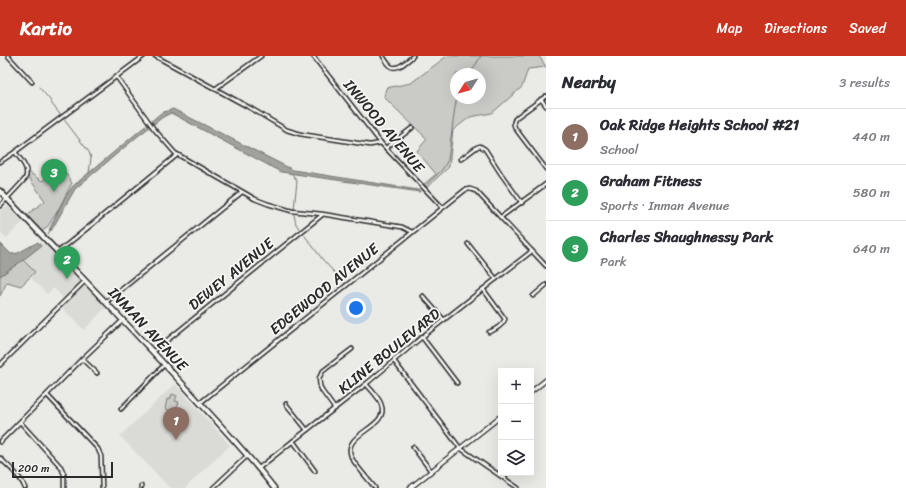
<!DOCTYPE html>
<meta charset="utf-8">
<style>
:root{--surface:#fff;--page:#f2f2f3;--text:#2b2b33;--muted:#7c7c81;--line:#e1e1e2;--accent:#c8321e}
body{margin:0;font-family:Sriracha,sans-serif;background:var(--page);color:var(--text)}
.controls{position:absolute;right:12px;bottom:12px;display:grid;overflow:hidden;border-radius:0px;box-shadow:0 4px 16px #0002}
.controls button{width:36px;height:36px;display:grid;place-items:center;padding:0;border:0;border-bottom:1px solid var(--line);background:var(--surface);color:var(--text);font:20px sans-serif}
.compass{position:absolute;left:450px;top:12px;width:36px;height:36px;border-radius:50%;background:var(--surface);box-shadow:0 4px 16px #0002;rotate:234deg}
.scale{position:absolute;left:12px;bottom:10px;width:101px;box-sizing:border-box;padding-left:4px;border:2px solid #2b2b2b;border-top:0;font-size:11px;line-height:14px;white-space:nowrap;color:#2b2b2b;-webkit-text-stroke:3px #f6f6f2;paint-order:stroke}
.you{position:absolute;left:356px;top:252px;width:14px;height:14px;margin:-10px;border:3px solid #fff;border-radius:50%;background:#1a73e8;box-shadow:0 0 0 6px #1a73e833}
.badge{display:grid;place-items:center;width:26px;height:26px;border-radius:50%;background:var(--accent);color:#fff;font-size:13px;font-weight:700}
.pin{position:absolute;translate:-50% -33px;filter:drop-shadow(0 1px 2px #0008)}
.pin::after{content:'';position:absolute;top:21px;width:14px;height:12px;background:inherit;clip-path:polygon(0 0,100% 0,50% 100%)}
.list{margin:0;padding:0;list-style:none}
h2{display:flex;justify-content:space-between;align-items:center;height:52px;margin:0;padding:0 16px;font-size:17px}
h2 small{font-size:13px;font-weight:400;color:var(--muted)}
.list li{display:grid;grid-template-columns:26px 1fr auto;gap:12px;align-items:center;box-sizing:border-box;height:56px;padding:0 16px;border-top:1px solid var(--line)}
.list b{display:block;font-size:15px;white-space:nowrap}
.list p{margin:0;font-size:13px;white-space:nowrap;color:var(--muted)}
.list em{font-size:13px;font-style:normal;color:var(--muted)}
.icon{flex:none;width:22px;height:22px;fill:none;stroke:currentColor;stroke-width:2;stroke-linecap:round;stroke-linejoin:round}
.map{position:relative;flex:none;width:546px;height:432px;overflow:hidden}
header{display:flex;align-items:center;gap:24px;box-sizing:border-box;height:56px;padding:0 20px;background:var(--accent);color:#fff}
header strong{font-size:19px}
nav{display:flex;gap:22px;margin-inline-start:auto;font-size:14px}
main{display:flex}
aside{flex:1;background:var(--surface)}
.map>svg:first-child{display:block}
.built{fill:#dadad6}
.green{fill:#cacac7;stroke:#7a7a79;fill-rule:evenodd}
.water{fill:#a1a19e;stroke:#727270}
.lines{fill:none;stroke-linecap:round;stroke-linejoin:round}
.stream{stroke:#727270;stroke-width:1}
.minor-casing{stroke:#2b2b2b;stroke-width:5.5}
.tertiary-casing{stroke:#2b2b2b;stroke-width:6}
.secondary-casing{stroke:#2b2b2b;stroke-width:7}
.minor{stroke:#f6f6f2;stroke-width:2.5}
.tertiary{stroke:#f6f6f2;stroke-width:3.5}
.secondary{stroke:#f6f6f2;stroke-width:4}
.labels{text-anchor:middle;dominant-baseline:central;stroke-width:3.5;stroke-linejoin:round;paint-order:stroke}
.street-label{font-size:15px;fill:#2b2b2b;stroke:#f6f6f2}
</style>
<header>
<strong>Kartio</strong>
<nav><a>Map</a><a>Directions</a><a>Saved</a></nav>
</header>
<main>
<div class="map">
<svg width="546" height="432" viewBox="0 0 546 432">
<rect width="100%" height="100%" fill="#eaeae6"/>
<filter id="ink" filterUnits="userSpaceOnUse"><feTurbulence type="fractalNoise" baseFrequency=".025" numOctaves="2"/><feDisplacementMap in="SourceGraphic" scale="8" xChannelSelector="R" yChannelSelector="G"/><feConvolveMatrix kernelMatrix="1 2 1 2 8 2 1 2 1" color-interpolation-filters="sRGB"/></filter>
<g filter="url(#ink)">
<g class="built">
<path d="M 5,151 L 10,151 L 23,166 L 6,182 L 0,175 L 0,155 Z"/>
<path d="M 43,187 L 106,251 L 84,274 L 58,248 L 63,242 L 54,232 L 47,238 L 30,221 L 35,216 L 23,204 Z"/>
<path d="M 175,328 L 230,389 L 185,432 L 170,432 L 120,380 Z"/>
</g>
<g class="green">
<path d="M 447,0 L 539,0 L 546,11 L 528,13 L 522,31 L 492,57 L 470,61 L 453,74 L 449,111 L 427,131 L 424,128 L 436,118 L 417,95 L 427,83 L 384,41 L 386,32 L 411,27 ZM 456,18 L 480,18 L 480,42 L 456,42 Z"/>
<path d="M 61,110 L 72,127 L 57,156 L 48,170 L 40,177 L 24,161 L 45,145 L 27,119 L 27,115 L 42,125 Z"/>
<path d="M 23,204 L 35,216 L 21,230 L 7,226 L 0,240 L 0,220 Z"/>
<path d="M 172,338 L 177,340 L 175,345 L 179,346 L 176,353 L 173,353 L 172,355 L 165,353 L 167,343 L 170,344 Z"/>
</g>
<g class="water">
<path d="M 173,53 L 293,114 L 418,134 L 420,135 L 420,136 L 281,116 L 171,57 L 163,61 L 138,80 L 75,133 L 51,175 L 50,172 L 65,141 L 73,130 L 161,57 Z"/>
<path d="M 38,186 L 41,190 L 23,204 L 0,220 L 0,187 L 11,198 L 18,197 Z"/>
</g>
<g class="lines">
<g class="stream">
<path d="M 470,18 L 481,0"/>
<path d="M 39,31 L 50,44 L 52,48 L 89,96 L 91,102 L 89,117"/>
<path d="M 292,118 L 297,125 L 294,153"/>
<path d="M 427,128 L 442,114 L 448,104 L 455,51 L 457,42"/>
<path d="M 294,159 L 296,168 L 300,174"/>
<path d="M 305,180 L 323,204 L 346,229"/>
<path d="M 45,181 L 49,177 L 50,172"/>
</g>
<g class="minor-casing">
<g id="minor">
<path d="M 8,0 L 32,26"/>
<path d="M 155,0 L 252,53 L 287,74 L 300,78 L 370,89 L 381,87"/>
<path d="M 313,0 L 381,87 L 442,151"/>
<path d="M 383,0 C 385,3 388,9 392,11 C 399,14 408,4 413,0"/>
<path d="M 116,20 L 154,73 L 175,97 L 255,143 L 268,148 L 292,155 L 322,158 L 402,171 L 412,176"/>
<path d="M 215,33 L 261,0"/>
<path d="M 546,40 L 517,61 C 513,64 513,67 515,72 L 546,113"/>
<path d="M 541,43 L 546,50"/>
<path d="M 386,92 L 412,72"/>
<path d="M 461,103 L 477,91 L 480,90 L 485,93 L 501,118 L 522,147"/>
<path d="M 0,106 L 15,96 L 144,0"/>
<path d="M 0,150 L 25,123 C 30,113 21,104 15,96"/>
<path d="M 501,161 L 546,128"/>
<path d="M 468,188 L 496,223"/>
<path d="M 58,196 L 177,99"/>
<path d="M 483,233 L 505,263 C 503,269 495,274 489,276"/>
<path d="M 423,240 L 444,264"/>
<path d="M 533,240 L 546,229"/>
<path d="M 106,246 L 242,136"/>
<path d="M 422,281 L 457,327"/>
<path d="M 154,295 L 322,159"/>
<path d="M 82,303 L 97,317"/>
<path d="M 394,305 L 460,392 L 518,432"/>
<path d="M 0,309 L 85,225"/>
<path d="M 366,328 C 371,334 379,341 381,348 C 391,372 342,376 351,400 C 353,407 370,425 375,432"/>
<path d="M 47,339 L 98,393 L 101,400 L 102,432"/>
<path d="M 200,347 L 465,134 L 470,133 L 476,135 L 546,210"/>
<path d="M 286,348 L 307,374"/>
<path d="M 121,353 L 165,308"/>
<path d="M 335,353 L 322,335 L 320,330 L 319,322 L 323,315 L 352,293"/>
<path d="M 20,366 L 61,411 L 64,418 L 64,432"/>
<path d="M 293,385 L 315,415"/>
<path d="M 0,386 L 82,303 L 123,264"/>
<path d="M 413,391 L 431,415"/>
<path d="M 0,402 C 8,410 21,420 25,432"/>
<path d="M 259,412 L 293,385 L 366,328 L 422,281 L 496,223 L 532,195"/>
<path d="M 504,422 L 507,417"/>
<path d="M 141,432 L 141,430"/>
<path d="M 213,432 L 247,400"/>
</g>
</g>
<g class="tertiary-casing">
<g id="tertiary">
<path d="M 531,336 L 546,324"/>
<path d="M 410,432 L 501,360"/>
</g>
</g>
<g class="secondary-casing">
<path id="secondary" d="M 0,135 C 66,206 135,275 200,347 C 226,375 251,402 274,432"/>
</g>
<use href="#minor" class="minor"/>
<use href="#tertiary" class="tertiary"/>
<use href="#secondary" class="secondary"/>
</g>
</g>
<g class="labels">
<g class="street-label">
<text transform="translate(384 70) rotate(50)">INWOOD AVENUE</text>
<text transform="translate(231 218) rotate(-39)">DEWEY AVENUE</text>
<text transform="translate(324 233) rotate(-39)">EDGEWOOD AVENUE</text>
<text transform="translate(148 273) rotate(47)">INMAN AVENUE</text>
<text transform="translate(389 295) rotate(-39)">KLINE BOULEVARD</text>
</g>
</g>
</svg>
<div class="controls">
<button>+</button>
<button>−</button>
<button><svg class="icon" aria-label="layers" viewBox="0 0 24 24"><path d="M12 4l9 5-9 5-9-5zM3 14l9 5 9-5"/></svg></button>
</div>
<svg class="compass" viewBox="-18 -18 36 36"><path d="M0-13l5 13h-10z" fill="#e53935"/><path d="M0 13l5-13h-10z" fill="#7c7c81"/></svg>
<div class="scale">200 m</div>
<div class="you"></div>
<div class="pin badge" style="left:176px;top:384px;background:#8d6e63">1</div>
<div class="pin badge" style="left:67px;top:223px;background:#2e9e5b">2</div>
<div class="pin badge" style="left:54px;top:136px;background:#2e9e5b">3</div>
</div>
<aside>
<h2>Nearby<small>3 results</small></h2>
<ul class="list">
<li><span class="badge" style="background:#8d6e63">1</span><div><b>Oak Ridge Heights School #21</b><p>School</p></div><em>440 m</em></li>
<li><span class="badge" style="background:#2e9e5b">2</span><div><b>Graham Fitness</b><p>Sports · Inman Avenue</p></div><em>580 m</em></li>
<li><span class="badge" style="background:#2e9e5b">3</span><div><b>Charles Shaughnessy Park</b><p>Park</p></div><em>640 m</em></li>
</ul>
</aside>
</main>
